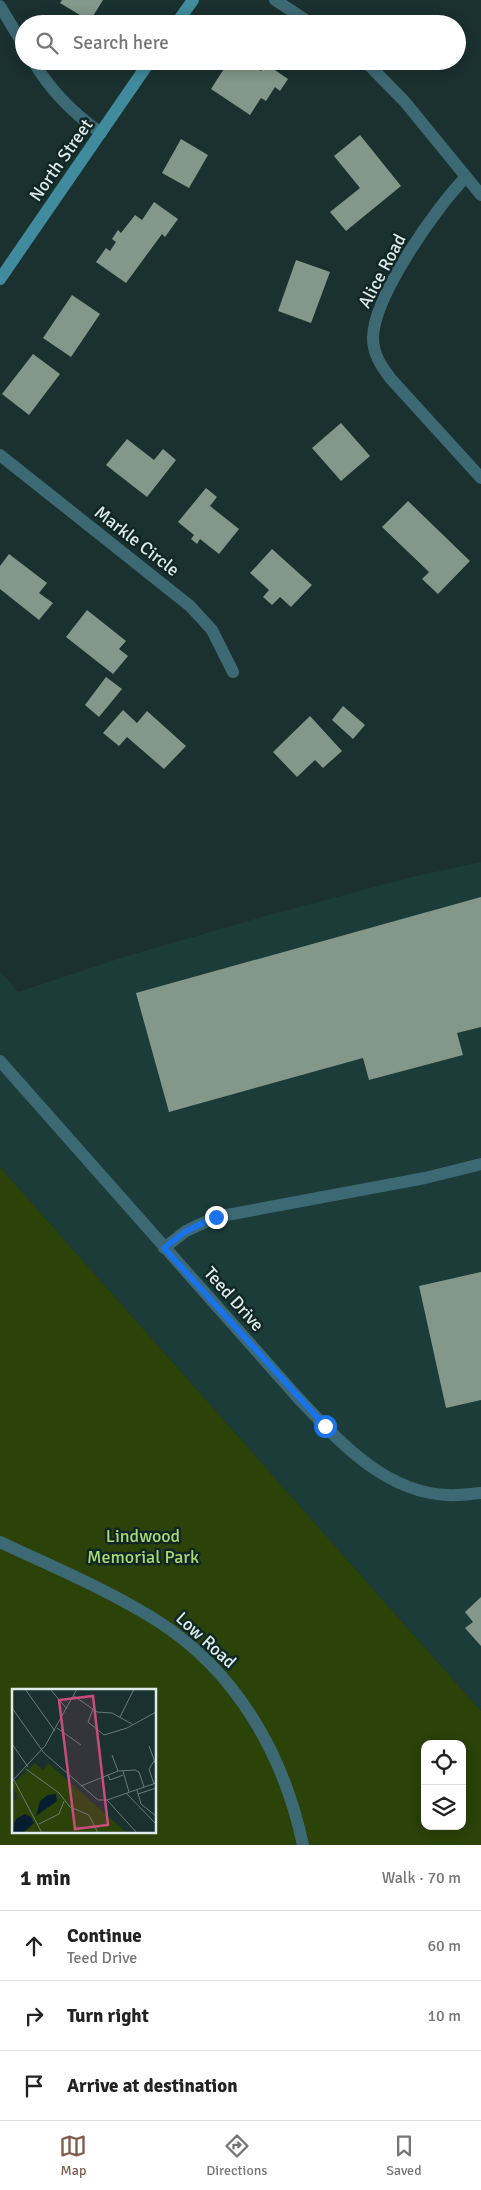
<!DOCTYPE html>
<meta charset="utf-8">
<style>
:root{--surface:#fff;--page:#f2f2f2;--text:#222;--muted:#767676;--line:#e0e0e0;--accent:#805b4c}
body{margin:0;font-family:Signika,sans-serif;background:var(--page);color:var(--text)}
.controls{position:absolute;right:15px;bottom:15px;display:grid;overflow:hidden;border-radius:10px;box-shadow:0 2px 12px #0003}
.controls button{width:45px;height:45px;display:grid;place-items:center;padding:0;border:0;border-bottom:1px solid var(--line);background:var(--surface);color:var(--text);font:25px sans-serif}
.stop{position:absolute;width:15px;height:15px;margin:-11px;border:4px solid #1a73e8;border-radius:50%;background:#fff}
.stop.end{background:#1a73e8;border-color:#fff;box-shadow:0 1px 5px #0008}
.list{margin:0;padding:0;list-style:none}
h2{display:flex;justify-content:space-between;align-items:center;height:65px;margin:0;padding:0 20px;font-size:21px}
h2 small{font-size:16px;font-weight:400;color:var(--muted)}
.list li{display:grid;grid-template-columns:32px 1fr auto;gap:15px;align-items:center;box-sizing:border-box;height:70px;padding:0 20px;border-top:1px solid var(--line)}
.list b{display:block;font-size:19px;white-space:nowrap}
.list p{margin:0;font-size:16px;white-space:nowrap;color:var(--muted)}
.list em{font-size:16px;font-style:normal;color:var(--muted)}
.icon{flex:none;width:28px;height:28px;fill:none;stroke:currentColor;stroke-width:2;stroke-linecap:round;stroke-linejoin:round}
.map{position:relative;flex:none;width:481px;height:1845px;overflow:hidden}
.search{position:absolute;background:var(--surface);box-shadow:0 2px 12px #0003;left:15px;right:15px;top:15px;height:55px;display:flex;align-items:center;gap:12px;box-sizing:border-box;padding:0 18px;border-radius:28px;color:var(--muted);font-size:19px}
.sheet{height:275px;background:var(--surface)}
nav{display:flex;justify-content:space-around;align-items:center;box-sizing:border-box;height:70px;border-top:1px solid var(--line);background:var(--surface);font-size:14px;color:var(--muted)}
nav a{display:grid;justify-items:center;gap:2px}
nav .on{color:var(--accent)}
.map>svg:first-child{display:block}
.built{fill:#1c3c39}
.green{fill:#2b4209;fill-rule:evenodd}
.building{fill:#84978b}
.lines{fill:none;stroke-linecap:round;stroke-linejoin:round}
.service{stroke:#3d6975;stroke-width:12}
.minor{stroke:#3d6975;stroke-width:12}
.secondary{stroke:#408b9d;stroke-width:12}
.route{stroke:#1a73e8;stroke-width:6}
.labels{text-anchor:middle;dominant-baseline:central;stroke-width:5;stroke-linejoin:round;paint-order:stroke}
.street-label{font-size:18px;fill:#ddeae8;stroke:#112725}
.park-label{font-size:18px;fill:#aadb71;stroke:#112725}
.inset-road{fill:none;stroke:#697b79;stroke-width:1}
.view{fill:#c94c7e;fill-opacity:0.15;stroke:#c94c7e;stroke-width:2.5}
.inset-edge{fill:none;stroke:#ddeae8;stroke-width:2.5}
</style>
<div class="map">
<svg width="481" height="1845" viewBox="0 0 481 1845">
<rect width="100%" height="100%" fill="#1b312f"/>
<path class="built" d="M 481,862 L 481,1711 L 0,1167 L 0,971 L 18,992 L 127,956 L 269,915 L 412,877 Z"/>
<path class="green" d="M 0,1167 L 481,1711 L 481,1845 L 0,1845 ZM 14,1690 L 155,1690 L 155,1831 L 14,1831 ZM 425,1744 L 462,1744 L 462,1826 L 425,1826 Z"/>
<g class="building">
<path d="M 62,0 L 103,0 L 90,21 L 60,3 Z"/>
<path d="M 229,61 L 246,61 L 261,71 L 266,64 L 288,79 L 280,91 L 275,87 L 266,101 L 261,98 L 250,115 L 211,89 Z"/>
<path d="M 360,135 L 401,186 L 346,231 L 330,212 L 360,188 L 334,156 Z"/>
<path d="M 181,139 L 208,155 L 189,188 L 162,173 Z"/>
<path d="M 154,202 L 178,219 L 165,237 L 162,234 L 126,283 L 96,262 L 106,248 L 110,251 L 116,242 L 112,239 L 118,230 L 121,233 L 135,215 L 142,220 Z"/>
<path d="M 296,260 L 330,272 L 311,323 L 278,311 Z"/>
<path d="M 72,295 L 100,314 L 71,357 L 43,338 Z"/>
<path d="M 33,354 L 60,374 L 29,415 L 2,394 Z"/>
<path d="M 341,423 L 370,456 L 341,481 L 312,448 Z"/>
<path d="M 127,439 L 154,460 L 163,449 L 176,460 L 147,497 L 106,465 Z"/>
<path d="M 206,488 L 217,497 L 210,506 L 239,529 L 219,554 L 200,539 L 197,544 L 191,539 L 194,535 L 178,522 Z"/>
<path d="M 408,501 L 470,561 L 438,594 L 422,579 L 429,572 L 382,527 Z"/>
<path d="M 272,549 L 312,585 L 291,607 L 280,597 L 272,605 L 263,597 L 269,590 L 250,573 Z"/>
<path d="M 9,554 L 47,583 L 39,593 L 53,603 L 39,620 L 0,589 L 0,566 Z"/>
<path d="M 87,610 L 126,641 L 119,649 L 128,656 L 113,674 L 66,637 Z"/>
<path d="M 106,677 L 122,689 L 99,717 L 85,705 Z"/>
<path d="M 343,706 L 365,725 L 353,739 L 332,720 Z"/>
<path d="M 123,710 L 137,723 L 147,711 L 186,746 L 164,769 L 127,737 L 119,746 L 103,733 Z"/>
<path d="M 310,716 L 342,751 L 323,768 L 315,760 L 297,777 L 273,752 Z"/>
<path d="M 481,897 L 481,1027 L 457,1033 L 463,1055 L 369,1080 L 363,1058 L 169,1112 L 136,993 Z"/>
<path d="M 481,1272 L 481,1400 L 446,1408 L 419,1286 Z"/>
<path d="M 481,1597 L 481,1646 L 465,1628 L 473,1622 L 465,1612 Z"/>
</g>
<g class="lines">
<g class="service">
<path d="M 164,1248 L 186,1231 L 216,1217 L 425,1178 L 481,1164"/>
<path d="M 0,1542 C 53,1567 109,1590 159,1622 C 238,1673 284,1756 303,1845"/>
</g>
<g class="minor">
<path d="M 275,0 L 312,24"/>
<path d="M 0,6 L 24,46"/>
<path d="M 33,61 C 50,90 74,114 101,133"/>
<path d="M 365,61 L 405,102 L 481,195"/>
<path d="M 466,177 C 437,206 373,297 373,338 C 373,354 381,366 391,379 L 481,478"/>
<path d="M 0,455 L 190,606 L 212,630 L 233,672"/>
<path d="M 0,1061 L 299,1399 C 339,1441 384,1492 447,1495 C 458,1496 470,1494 481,1493"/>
</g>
<g class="secondary">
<path d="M 176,24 L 193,0"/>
<path d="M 0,279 L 150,61"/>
</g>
</g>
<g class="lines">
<path class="route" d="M 216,1217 L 186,1231 L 164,1248 L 325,1426"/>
</g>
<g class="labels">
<g class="street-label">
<text transform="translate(61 160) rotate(-55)">North Street</text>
<text transform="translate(382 271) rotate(-62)">Alice Road</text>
<text transform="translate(137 541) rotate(38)">Markle Circle</text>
<text transform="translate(234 1299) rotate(48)">Teed Drive</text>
<text transform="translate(206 1640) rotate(42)">Low Road</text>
</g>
<g class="park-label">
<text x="143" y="1536">Lindwood<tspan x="143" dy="21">Memorial Park</tspan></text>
</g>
</g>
<g transform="translate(12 1689)">
<rect width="144" height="144" fill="#1b312f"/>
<path d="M 23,74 L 31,81 L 36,74 L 115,144 L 12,144 L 0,129 L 0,113 L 6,109 L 0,96 Z" fill="#2b4209"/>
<path d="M 44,105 L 45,112 L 24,127 L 28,112 L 36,106 ZM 13,125 L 19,128 L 22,134 L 11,144 L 0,144 L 4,130 Z" fill="#061e30"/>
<path class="inset-road" d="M 13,0 L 43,42M 38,0 L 55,20M 62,7 L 85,23 L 100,24 L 120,35M 0,19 L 32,64 L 86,111 L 95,111 L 144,94M 81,20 L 76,33 L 92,46 L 115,39 L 144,23M 108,28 L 122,0M 45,39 L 69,56M 0,55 L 16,78M 137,57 L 144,76M 100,66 L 106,82M 14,80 L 47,104 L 58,118 L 77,126 L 86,144M 111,82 L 117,103M 96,86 L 98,91 L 111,86M 2,91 L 30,144M 0,92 L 33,57 L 65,0M 142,95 L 137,80 L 142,72M 69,97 L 106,82 L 123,81 L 127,83 L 132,98M 125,101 L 129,115 L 144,127M 114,104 L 144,135M 126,105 L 144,99M 95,111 L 125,144M 27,135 L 47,125 L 52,112"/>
<path class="view" d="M 81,7 L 96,136 L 63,140 L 47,11 Z"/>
<rect width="144" height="144" class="inset-edge"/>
</g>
</svg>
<div class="controls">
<button><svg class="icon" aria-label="locate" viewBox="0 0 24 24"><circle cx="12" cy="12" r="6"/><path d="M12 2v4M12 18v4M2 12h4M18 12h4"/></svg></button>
<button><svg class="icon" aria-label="layers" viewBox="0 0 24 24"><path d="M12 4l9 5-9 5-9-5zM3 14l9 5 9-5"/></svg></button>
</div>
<div class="stop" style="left:325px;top:1426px"></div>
<div class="stop end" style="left:216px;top:1217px"></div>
<div class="search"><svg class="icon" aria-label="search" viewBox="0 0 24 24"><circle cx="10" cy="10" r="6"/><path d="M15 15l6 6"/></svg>Search here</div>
</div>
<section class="sheet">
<h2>1 min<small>Walk · 70 m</small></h2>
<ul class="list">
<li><svg class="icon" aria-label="ahead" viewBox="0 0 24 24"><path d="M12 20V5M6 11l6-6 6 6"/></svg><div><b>Continue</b><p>Teed Drive</p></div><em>60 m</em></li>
<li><svg class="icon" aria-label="right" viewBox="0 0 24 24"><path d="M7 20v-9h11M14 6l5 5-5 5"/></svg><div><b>Turn right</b></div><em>10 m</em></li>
<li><svg class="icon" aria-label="arrive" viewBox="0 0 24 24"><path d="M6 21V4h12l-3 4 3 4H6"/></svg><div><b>Arrive at destination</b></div></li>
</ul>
</section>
<nav>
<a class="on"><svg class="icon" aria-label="map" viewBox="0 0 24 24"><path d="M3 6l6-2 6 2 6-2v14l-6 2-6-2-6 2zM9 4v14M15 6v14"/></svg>Map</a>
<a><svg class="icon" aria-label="directions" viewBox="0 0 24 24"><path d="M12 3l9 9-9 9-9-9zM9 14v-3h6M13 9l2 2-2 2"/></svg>Directions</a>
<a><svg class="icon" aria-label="saved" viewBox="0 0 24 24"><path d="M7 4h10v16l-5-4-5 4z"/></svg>Saved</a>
</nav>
